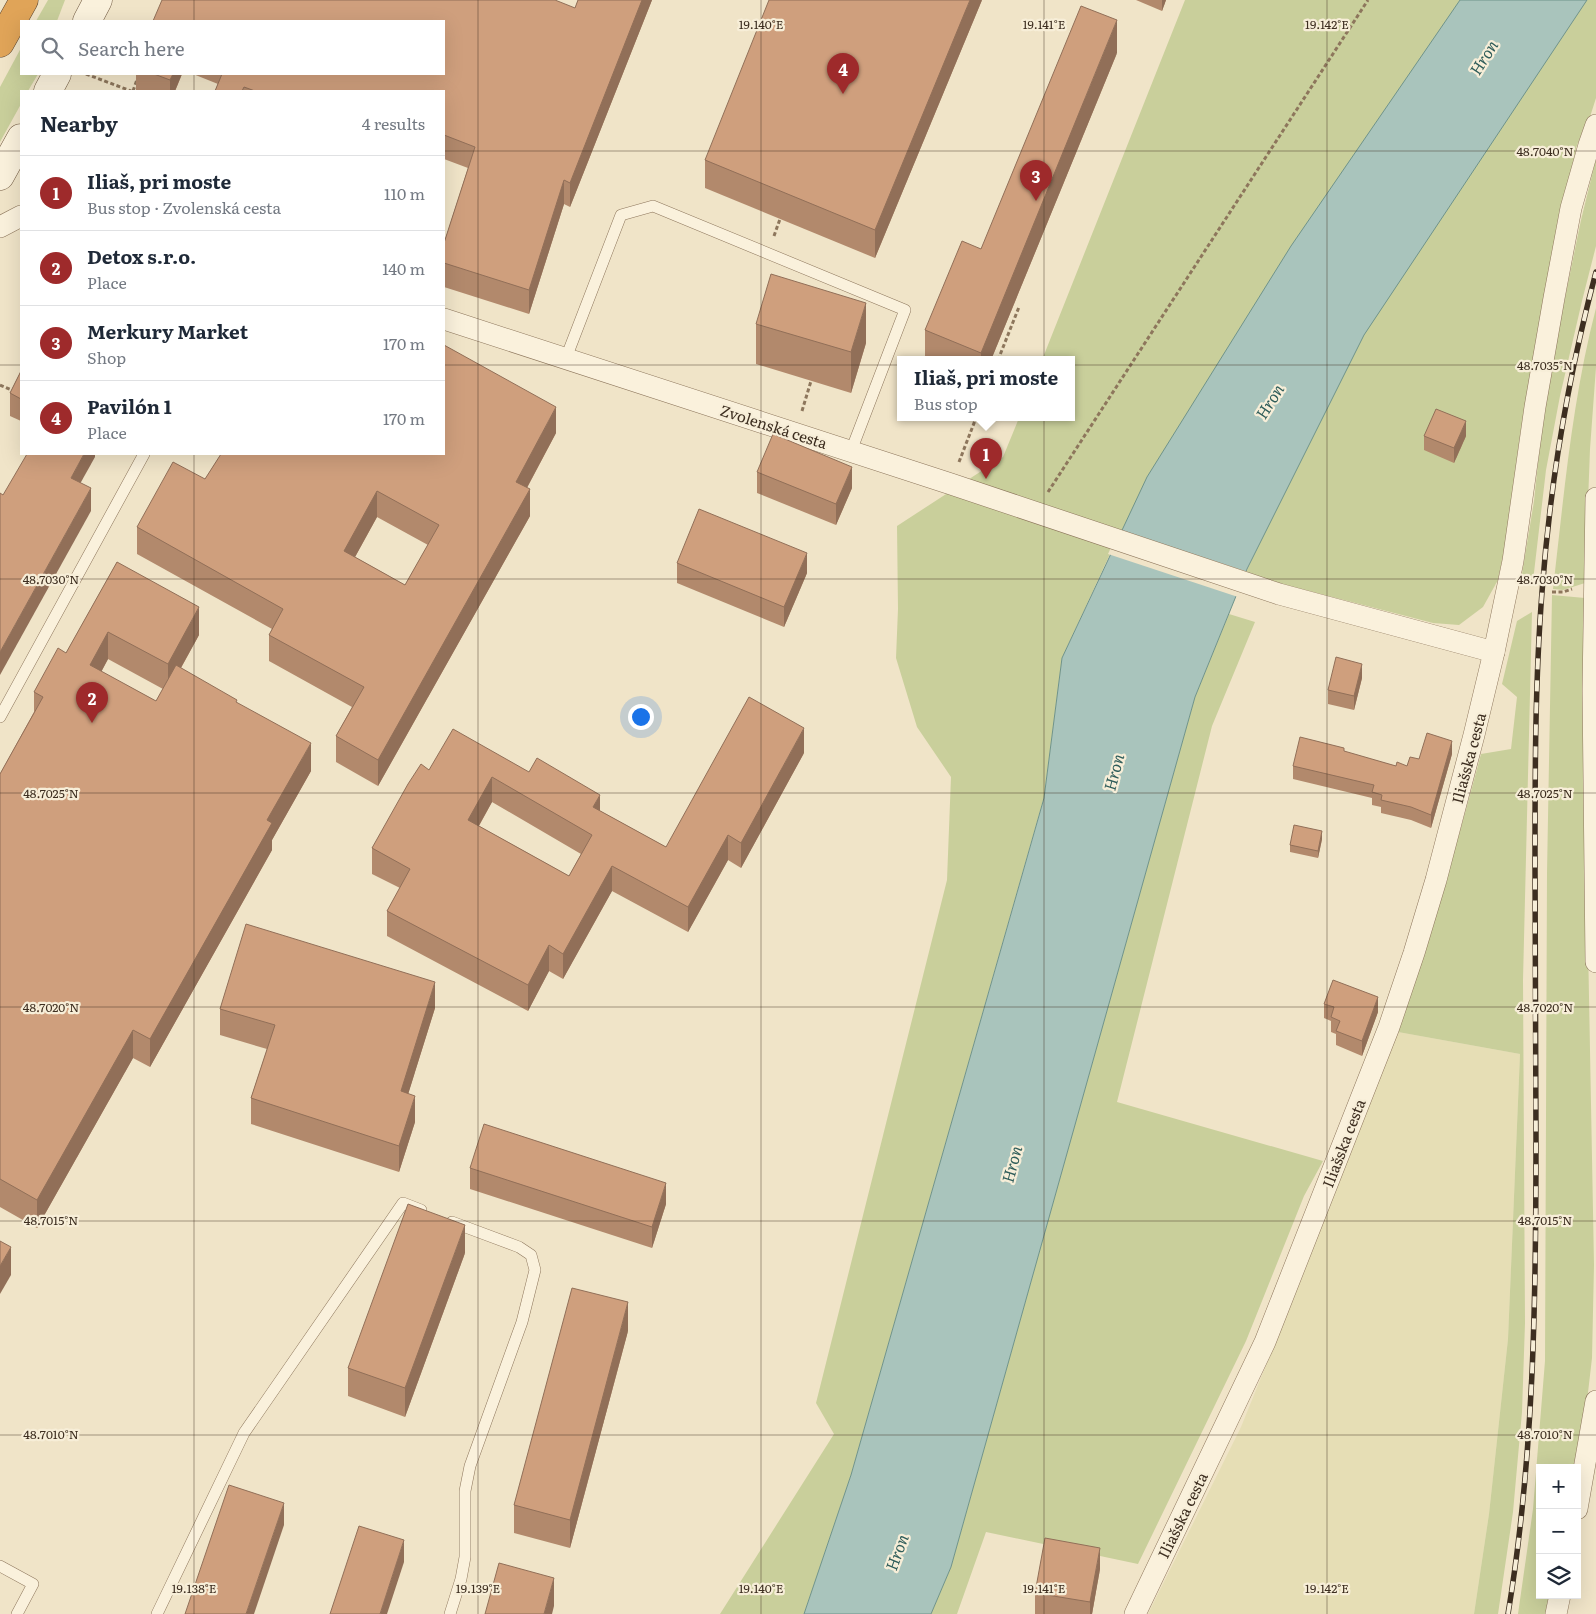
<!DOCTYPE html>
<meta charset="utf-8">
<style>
:root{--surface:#fff;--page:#f2f2f3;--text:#1f2937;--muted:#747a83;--line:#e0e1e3;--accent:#9e2a2b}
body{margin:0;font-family:Literata,serif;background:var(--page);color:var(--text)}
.controls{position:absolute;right:15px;bottom:15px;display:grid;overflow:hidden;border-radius:0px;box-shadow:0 5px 20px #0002}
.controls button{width:45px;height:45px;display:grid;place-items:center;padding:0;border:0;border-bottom:1px solid var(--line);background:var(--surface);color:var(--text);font:25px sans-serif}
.you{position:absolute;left:640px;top:716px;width:18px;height:18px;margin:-12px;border:4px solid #fff;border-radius:50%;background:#1a73e8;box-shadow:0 0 0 8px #1a73e833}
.badge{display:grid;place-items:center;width:32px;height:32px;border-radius:50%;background:var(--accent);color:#fff;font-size:16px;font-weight:700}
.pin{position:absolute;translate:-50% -41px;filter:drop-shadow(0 1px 2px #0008)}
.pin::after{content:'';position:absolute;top:26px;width:18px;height:15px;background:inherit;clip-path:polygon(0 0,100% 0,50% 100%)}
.popup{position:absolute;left:897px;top:356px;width:178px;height:65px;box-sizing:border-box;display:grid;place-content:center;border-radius:0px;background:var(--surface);filter:drop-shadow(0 1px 4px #0005);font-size:16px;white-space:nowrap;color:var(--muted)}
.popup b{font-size:19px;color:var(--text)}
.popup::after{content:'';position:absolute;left:50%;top:100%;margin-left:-10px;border:10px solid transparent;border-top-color:var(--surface)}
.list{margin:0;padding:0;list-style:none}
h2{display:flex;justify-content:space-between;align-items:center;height:65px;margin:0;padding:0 20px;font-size:21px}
h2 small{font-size:16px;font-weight:400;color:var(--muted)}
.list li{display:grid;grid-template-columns:32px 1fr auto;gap:15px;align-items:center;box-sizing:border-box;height:75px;padding:0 20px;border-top:1px solid var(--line)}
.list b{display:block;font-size:19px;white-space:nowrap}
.list p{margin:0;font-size:16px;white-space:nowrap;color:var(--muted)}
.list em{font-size:16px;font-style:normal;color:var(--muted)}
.icon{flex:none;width:28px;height:28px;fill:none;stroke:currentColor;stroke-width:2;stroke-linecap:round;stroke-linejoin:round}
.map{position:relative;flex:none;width:1596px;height:1614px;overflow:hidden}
.search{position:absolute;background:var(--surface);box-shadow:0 5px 20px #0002;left:20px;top:20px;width:425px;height:55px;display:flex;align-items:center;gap:12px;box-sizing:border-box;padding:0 18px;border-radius:0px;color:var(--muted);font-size:19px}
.panel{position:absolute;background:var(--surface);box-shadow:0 5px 20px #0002;left:20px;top:90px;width:425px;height:365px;border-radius:0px}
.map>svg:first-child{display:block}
.farmland{fill:#e6deb5}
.green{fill:#c9cf9b}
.water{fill:#a9c4bc;stroke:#6f938a}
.pier{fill:#f0e4c8}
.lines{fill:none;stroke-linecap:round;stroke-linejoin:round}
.service-casing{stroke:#8d765c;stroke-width:12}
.minor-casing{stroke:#8d765c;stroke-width:22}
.secondary-casing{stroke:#6f573f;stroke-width:29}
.motorway-casing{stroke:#5b4430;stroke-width:29}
.path{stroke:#8d765c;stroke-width:3;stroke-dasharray:4 2.5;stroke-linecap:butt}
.service{stroke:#faf1dc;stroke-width:11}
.minor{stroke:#faf1dc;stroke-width:21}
.secondary{stroke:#faf1dc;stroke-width:28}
.motorway{stroke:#e0a458;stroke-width:28}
.rail-casing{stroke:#3d2e20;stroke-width:5.5}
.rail{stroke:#f7eed8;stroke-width:4;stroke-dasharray:11;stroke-linecap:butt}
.wall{fill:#b2896c;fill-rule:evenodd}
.shaded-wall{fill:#916f58}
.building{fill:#cf9f7d;stroke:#916f58;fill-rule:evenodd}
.ticks{fill:none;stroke:#3d2e20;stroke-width:1;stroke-opacity:0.45}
.labels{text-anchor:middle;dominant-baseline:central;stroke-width:4.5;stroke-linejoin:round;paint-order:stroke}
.street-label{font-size:15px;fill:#3d2e20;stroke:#f7eed8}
.water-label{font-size:16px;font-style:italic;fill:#2f5d5a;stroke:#f7eed8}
.ticks-label{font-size:12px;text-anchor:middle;fill:#3d2e20;stroke:#f7eed8;stroke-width:4.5;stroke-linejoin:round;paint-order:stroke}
</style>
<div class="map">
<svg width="1596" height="1614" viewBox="0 0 1596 1614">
<rect width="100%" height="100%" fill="#f0e4c8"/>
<path class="farmland" d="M 1398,1032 L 1520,1054 L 1508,1339 L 1489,1514 L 1474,1614 L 1148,1614 L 1241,1427 L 1307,1264 Z"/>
<g class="green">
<path d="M 48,0 L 65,0 L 57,21 L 36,21 Z"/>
<path d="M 1185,0 L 1460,0 L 1110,554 L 1062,658 L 1044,797 L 851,1475 L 804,1614 L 720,1614 L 834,1434 L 816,1403 L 947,880 L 951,777 L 917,727 L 896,658 L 898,609 L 897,526 L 1003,457 L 1019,418 L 1071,418 L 1071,360 L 1042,360 Z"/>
<path d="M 1587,0 L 1596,0 L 1596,98 L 1589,120 L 1587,120 L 1576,148 L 1521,429 L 1505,547 L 1498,580 L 1483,607 L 1459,625 L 1433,623 L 1282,584 L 1246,572 L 1336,381 L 1402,270 L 1410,265 Z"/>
<path d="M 21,48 L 21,74 L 38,74 L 28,91 L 21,91 L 21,104 L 0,142 L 0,87 Z"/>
<path d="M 1596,159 L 1596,246 L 1582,301 L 1560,396 L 1546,470 L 1533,581 L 1523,582 L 1520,586 L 1534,501 L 1542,425 L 1549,376 L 1581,220 Z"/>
<path d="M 1596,308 L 1596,367 L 1590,449 L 1585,583 L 1563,590 L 1553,589 C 1564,495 1572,400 1596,308 Z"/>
<path d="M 1552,595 L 1585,598 L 1586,835 L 1594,1265 L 1592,1358 L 1584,1427 L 1576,1468 L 1540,1468 L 1540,1595 L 1551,1595 L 1546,1614 L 1518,1614 L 1533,1509 L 1545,1361 L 1547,873 Z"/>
<path d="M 1532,612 L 1523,980 L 1525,1323 L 1522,1412 L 1513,1512 L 1498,1614 L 1474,1614 L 1489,1514 L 1508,1339 L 1520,1054 L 1398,1032 C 1429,939 1456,849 1481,754 L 1511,749 L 1517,697 L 1502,684 L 1517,621 Z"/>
<path d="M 1229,614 L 1255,622 L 1212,726 L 1117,1102 L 1323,1161 L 1304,1196 L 1246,1341 L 1138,1564 L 986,1532 L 957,1614 L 931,1614 L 951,1567 L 1195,697 Z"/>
</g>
<path class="water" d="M 1460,0 L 1587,0 L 1364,335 L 1247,569 L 1195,697 L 951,1567 L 931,1614 L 804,1614 L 851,1475 L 1044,798 L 1062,658 L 1147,477 L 1291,246 Z"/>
<path class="pier" d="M 1119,530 L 1248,572 L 1238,597 L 1108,554 Z"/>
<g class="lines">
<g class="service-casing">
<g id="service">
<path d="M 566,358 L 621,215 L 653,206 L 905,310 L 851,451"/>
<path d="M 0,717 L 144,454"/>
<path d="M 0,1566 L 33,1584 L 17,1614"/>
<path d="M 157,1614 L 244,1433 L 403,1203 L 421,1210"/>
<path d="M 450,1614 L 461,1579 L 465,1557 L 465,1491 L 470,1466 L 522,1322 L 535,1270 L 531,1255 L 519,1247 L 452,1222"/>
</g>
</g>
<g class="minor-casing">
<g id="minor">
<path d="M 0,227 L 21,216"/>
<path d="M 444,319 L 951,484 L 1279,594 L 1494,652"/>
<path d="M 1596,498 L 1593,690 L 1596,962"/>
<path d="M 1577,1509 L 1596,1401"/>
<path d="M 1135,1614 L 1265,1342 L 1389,1027 L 1414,953 L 1436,880 L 1474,735 L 1494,652 L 1513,561 L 1535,407 L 1554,298 L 1571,208 L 1589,145 L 1596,125"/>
<path d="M 1556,1614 L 1560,1595"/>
</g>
</g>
<g class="secondary-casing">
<g id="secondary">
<path d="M 87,21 L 98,0"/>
<path d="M 48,91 L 57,74"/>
<path d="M 0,176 L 21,138"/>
</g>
</g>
<g class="motorway-casing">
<path id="motorway" d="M 0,43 L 24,0"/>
</g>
<g class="path">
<path d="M 86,74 L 131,91"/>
<path d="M 133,91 L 139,74"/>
<path d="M 774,236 L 780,219"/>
<path d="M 998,360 L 1019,307"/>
<path d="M 0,385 L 16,392"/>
<path d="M 802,411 L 811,381"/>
<path d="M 959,462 L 976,418"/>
<path d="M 1048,492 L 1368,0"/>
<path d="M 1552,592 L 1563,592 L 1572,589"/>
</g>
<use href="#service" class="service"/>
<use href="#minor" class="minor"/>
<use href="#secondary" class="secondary"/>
<use href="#motorway" class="motorway"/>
<g class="rail-casing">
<path id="rail" d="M 1508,1614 C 1534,1458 1536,1299 1536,1141 C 1535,1049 1535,956 1535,863 C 1535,773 1535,682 1542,592 C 1550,484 1568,377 1596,272"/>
</g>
<use href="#rail" class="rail"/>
</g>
<g class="wall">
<path d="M 578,0 L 652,0 L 570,207 L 564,204 L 529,314 L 444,287 L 444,243 L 468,168 L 444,159 L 444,91 L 215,91 L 218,84 L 193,74 L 444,74 L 575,8 Z"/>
<path d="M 982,0 L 875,258 L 705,188 L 705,160 Z"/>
<path d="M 1136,0 L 1166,0 L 1162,11 Z"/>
<path d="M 1117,53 L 991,360 L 925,360 L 925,330 Z"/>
<path d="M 136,74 L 182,74 L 175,91 L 136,91 Z"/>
<path d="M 756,324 L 866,343 L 851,393 L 756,364 Z"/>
<path d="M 21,371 L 21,421 L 10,416 L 10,393 Z"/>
<path d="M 556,433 L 527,488 L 530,516 L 378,786 L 336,762 L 336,736 L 352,707 L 269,661 L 269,635 L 272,629 L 137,554 L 137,527 L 205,479 L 218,459 ZM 377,517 L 428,545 L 405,585 L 355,557 Z"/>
<path d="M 1424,436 L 1466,436 L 1454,463 L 1424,450 Z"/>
<path d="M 757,472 L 852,488 L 836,525 L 757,493 Z"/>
<path d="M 117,562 L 199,635 L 181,668 L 237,703 L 311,771 L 272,840 L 272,850 L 150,1067 L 133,1058 L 37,1228 L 0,1207 L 0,774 L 34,712 L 34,692 L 66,653 ZM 108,659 L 163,689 L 156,701 L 101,672 Z"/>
<path d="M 677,563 L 807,573 L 784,627 L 677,583 Z"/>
<path d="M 1362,678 L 1354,710 L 1328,704 L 1328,690 Z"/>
<path d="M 1344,752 L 1396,766 L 1407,766 L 1419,759 L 1452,754 L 1431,828 L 1411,820 L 1381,813 L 1381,807 L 1372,805 L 1372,798 L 1293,779 L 1293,766 Z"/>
<path d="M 804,753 L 741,868 L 728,860 L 688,932 L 612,891 L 563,979 L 549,971 L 528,1011 L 387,936 L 387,911 L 400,888 L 372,874 L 372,848 L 429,770 L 529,772 L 666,847 ZM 492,802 L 581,854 L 569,876 L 479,826 Z"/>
<path d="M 1322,839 L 1318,858 L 1290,852 L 1290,845 Z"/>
<path d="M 1324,1004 L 1378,1012 L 1362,1056 L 1336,1045 L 1336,1034 L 1331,1032 L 1331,1021 L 1324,1018 Z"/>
<path d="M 435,1008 L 408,1094 L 415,1122 L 399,1172 L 251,1124 L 251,1098 L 267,1049 L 220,1035 L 220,1009 Z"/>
<path d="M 470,1168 L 666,1204 L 652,1248 L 470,1189 Z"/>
<path d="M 465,1253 L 405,1417 L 348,1396 L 348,1368 Z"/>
<path d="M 628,1331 L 570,1548 L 514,1533 L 514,1505 Z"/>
<path d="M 1100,1569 L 1092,1614 L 1035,1614 L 1035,1593 Z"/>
</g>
<g class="shaded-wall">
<path d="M 642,0 L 652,0 L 570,207 L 570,183 Z"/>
<path d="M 970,0 L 982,0 L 875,258 L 875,230 Z"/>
<path d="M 1162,0 L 1166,0 L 1162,11 Z"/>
<path d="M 1117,20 L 1117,53 L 991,360 L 981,360 L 981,353 Z"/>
<path d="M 173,74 L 182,74 L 175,91 L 170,91 L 170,80 Z"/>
<path d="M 564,180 L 564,204 L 529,314 L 529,290 Z"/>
<path d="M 866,303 L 866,343 L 851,393 L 851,352 Z"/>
<path d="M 556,407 L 556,433 L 516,508 L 516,482 Z"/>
<path d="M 1466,421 L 1466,436 L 1454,463 L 1454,448 Z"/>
<path d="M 84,454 L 95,454 L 95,457 L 71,500 L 71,478 Z"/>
<path d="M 852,467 L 852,488 L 836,525 L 836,504 Z"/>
<path d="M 91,488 L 91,511 L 0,675 L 0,652 Z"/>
<path d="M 530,489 L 530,516 L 378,786 L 378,760 Z"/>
<path d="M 377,491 L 377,517 L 344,577 L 344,551 Z"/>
<path d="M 807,553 L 807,573 L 784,627 L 784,607 Z"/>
<path d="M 199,607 L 199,635 L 168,691 L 168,664 Z"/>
<path d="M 108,632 L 108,659 L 90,693 L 90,665 Z"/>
<path d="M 1362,664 L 1362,678 L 1354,710 L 1354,696 Z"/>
<path d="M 804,728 L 804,753 L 741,868 L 741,843 Z"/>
<path d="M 1452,741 L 1452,754 L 1431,828 L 1431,815 Z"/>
<path d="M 311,743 L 311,771 L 272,840 L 272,850 L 150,1067 L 150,1039 L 267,820 Z"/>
<path d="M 492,777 L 492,802 L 468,845 L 468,820 Z"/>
<path d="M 600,795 L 600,821 L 593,807 Z"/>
<path d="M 1322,831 L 1322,839 L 1318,858 L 1318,851 Z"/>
<path d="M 728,835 L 728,860 L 688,932 L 688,907 Z"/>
<path d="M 612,866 L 612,891 L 563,979 L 563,954 Z"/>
<path d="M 549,945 L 549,971 L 528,1011 L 528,985 Z"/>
<path d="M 435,982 L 435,1008 L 401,1117 L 401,1091 Z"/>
<path d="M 1378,997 L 1378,1012 L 1362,1056 L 1362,1041 Z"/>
<path d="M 133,1030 L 133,1058 L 37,1228 L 37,1200 Z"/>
<path d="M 415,1096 L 415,1122 L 399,1172 L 399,1146 Z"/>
<path d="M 666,1183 L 666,1204 L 652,1248 L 652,1227 Z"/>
<path d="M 465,1225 L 465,1253 L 405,1417 L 405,1388 Z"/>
<path d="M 11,1247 L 11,1275 L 0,1294 L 0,1266 Z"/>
<path d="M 628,1302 L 628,1331 L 570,1548 L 570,1520 Z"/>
<path d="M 284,1503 L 284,1525 L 254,1614 L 246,1614 Z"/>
<path d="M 404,1540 L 404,1562 L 387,1614 L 380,1614 Z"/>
<path d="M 1100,1548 L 1100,1569 L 1092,1614 L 1090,1614 L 1090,1602 Z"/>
<path d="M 554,1578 L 554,1606 L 552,1614 L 544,1614 Z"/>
</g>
<g class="building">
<path d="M 162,0 L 555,0 L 575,8 L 578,0 L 642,0 L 570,183 L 564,180 L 529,290 L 444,263 L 444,243 L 475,147 L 444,135 L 444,91 L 255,91 L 244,87 L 242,91 L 215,91 L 222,74 L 444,74 L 444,21 L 153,21 Z"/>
<path d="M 769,0 L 970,0 L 875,230 L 705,160 Z"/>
<path d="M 1081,6 L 1117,20 L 981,353 L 925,330 L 962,241 L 981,249 Z"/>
<path d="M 154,74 L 173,74 L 170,80 Z"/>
<path d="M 771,274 L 866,303 L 851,352 L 756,324 Z"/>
<path d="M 444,345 L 556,407 L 516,482 L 530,489 L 378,760 L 336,736 L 364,687 L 269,635 L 283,609 L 137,527 L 173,462 L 205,479 L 221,454 L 444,454 ZM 377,491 L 439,525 L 405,585 L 344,551 Z"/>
<path d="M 21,371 L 21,399 L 10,393 Z"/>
<path d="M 1436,409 L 1466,421 L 1454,448 L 1424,436 Z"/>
<path d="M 773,434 L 852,467 L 836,504 L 757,472 Z"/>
<path d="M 27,454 L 84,454 L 71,478 L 91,488 L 0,652 L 0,493 L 3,495 Z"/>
<path d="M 699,509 L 807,553 L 784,607 L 677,563 Z"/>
<path d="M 117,562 L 199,607 L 168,664 L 108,632 L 90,665 L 156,701 L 176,665 L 237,700 L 236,702 L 311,743 L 267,820 L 272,823 L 150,1039 L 133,1030 L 37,1200 L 0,1179 L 0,774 L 43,697 L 34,692 L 58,648 L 66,653 Z"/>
<path d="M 1336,657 L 1362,664 L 1354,696 L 1328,690 Z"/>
<path d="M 749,697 L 804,728 L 741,843 L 728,835 L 688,907 L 612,866 L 563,954 L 549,945 L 528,985 L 387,911 L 410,869 L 372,848 L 408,784 L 421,764 L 429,770 L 453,729 L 529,772 L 537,758 L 600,795 L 593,807 L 666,847 ZM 492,777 L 592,835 L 569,876 L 468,820 Z"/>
<path d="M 1427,733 L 1452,741 L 1431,815 L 1411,807 L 1381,800 L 1382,795 L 1372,792 L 1374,785 L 1293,766 L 1300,737 L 1344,748 L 1344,751 L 1396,766 L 1397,762 L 1407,766 L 1410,757 L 1419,759 Z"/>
<path d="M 1294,825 L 1322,831 L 1318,851 L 1290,845 Z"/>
<path d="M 246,924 L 435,982 L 401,1091 L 415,1096 L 399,1146 L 251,1098 L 275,1025 L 220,1009 Z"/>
<path d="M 1333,980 L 1378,997 L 1362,1041 L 1336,1031 L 1340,1021 L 1331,1017 L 1334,1007 L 1324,1004 Z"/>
<path d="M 484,1124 L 666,1183 L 652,1227 L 470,1168 Z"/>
<path d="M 408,1204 L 465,1225 L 405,1388 L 348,1368 Z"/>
<path d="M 0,1241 L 11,1247 L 0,1266 Z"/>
<path d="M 572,1288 L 628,1302 L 570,1520 L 514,1505 Z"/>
<path d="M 229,1485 L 284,1503 L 246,1614 L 185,1614 Z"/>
<path d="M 359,1526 L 404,1540 L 380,1614 L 330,1614 Z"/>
<path d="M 1045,1538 L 1100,1548 L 1090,1602 L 1035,1593 Z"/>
<path d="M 499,1563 L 554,1578 L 544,1614 L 485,1614 Z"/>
</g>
<path class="ticks" d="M 194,0 L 194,21M 478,0 L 478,1614M 761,0 L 761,1614M 1044,0 L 1044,1614M 1327,0 L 1327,1614M 194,74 L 194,91M 0,151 L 21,151M 444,151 L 1596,151M 0,365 L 21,365M 444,365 L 1596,365M 194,454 L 194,1614M 0,579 L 1596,579M 0,793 L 1596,793M 0,1007 L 1596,1007M 0,1221 L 1596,1221M 0,1435 L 1596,1435"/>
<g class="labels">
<g class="street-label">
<text transform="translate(774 426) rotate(18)">Zvolenská cesta</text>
<text transform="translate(1468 758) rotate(-75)">Iliašska cesta</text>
<text transform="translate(1343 1143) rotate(-69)">Iliašska cesta</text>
<text transform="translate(1182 1515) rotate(-64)">Iliašska cesta</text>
</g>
<g class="water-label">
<text transform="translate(1483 57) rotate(-58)">Hron</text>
<text transform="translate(1269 401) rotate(-58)">Hron</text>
<text transform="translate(1113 772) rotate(-75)">Hron</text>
<text transform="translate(1011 1164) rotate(-75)">Hron</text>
<text transform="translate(896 1552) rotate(-70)">Hron</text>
</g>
</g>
<g class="ticks-label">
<text x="761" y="29">19.140°E</text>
<text x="1044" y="29">19.141°E</text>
<text x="1327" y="29">19.142°E</text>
<text x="1545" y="156">48.7040°N</text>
<text x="1545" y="370">48.7035°N</text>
<text x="51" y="584">48.7030°N</text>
<text x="1545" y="584">48.7030°N</text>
<text x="51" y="798">48.7025°N</text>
<text x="1545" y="798">48.7025°N</text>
<text x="51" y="1012">48.7020°N</text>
<text x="1545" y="1012">48.7020°N</text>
<text x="51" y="1225">48.7015°N</text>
<text x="1545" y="1225">48.7015°N</text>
<text x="51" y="1439">48.7010°N</text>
<text x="1545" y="1439">48.7010°N</text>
<text x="194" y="1593">19.138°E</text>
<text x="478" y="1593">19.139°E</text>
<text x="761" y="1593">19.140°E</text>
<text x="1044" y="1593">19.141°E</text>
<text x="1327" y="1593">19.142°E</text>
</g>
</svg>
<div class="controls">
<button>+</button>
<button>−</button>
<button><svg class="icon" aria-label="layers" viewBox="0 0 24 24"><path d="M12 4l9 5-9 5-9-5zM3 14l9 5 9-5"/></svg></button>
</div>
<div class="you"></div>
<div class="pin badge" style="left:986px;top:479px">1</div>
<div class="popup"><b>Iliaš, pri moste</b>Bus stop</div>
<div class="pin badge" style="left:92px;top:723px">2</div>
<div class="pin badge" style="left:1036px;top:201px">3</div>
<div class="pin badge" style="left:843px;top:94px">4</div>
<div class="search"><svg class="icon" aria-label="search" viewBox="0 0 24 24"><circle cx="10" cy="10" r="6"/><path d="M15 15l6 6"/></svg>Search here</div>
<section class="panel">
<h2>Nearby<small>4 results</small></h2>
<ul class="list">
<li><span class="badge">1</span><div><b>Iliaš, pri moste</b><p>Bus stop · Zvolenská cesta</p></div><em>110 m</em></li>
<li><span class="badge">2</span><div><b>Detox s.r.o.</b><p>Place</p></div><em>140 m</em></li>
<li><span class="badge">3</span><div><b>Merkury Market</b><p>Shop</p></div><em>170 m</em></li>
<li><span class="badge">4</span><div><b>Pavilón 1</b><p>Place</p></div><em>170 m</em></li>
</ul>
</section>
</div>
